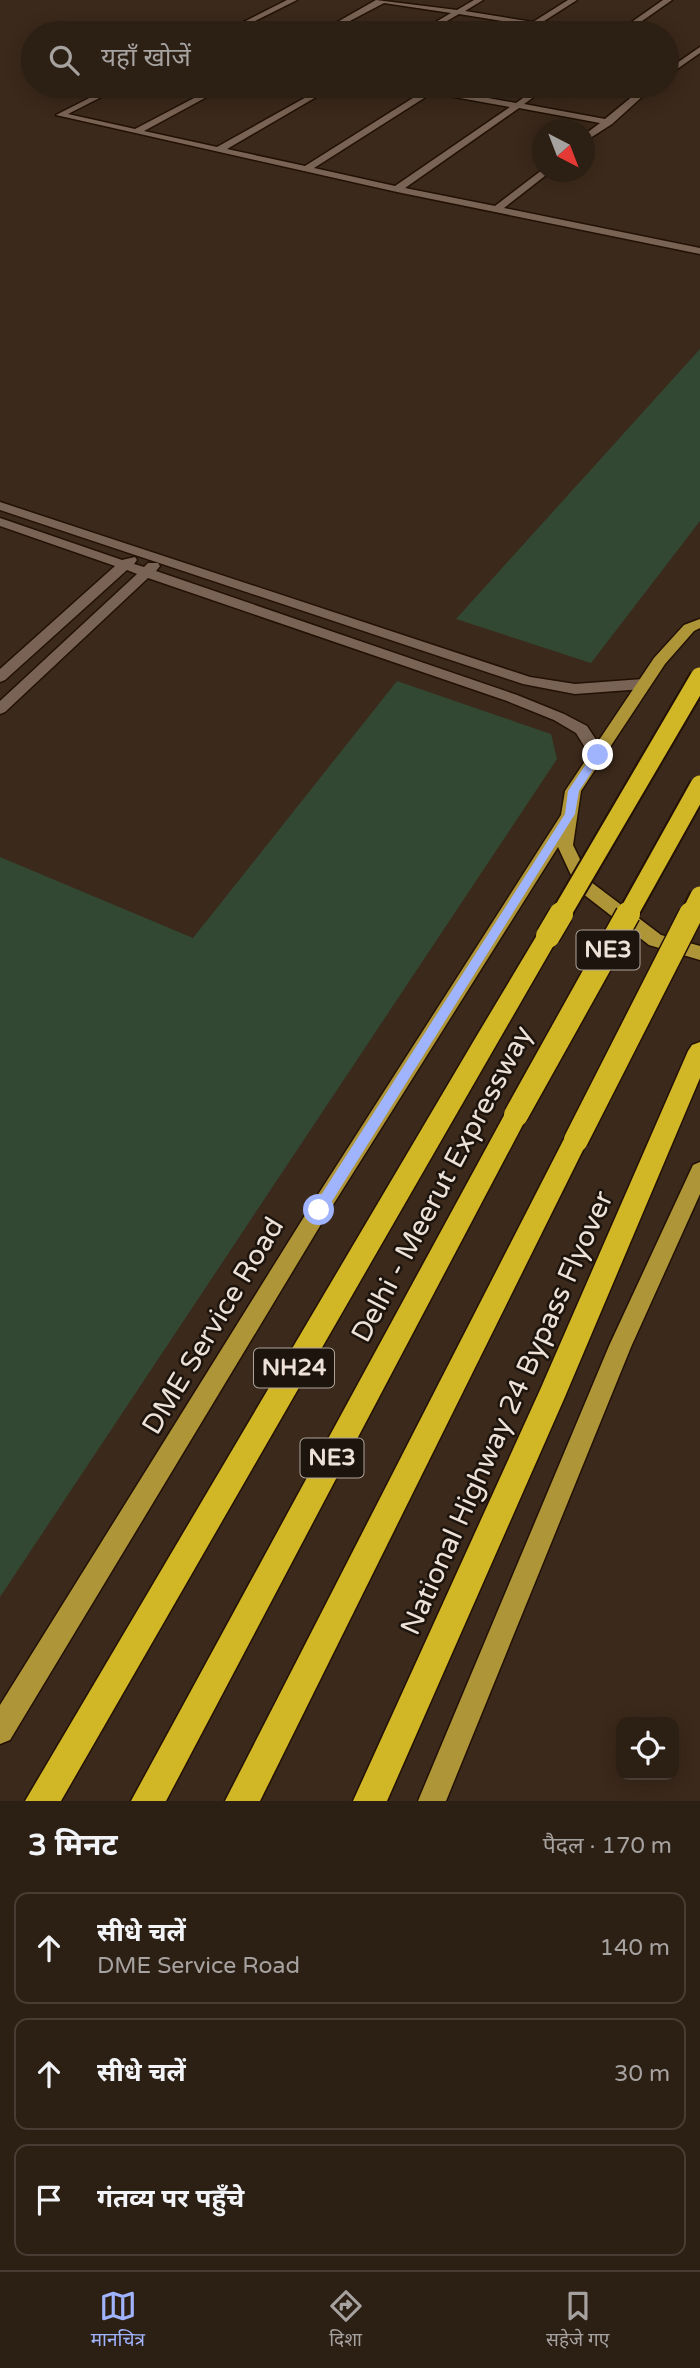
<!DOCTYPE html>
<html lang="hi">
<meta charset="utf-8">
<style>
:root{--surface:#2c1f14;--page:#34271d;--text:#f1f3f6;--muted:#a6a2a0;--line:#483d34;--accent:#a0b3fd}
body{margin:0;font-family:"Varela Round","Noto Sans Devanagari",sans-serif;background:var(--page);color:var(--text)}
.controls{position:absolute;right:21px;bottom:21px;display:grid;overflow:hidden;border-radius:14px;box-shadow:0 4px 18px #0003}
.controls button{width:63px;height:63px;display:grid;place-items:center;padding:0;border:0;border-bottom:2px solid var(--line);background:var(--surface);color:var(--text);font:35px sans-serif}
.compass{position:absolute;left:532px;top:119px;width:63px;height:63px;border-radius:50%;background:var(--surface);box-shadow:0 4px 18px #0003;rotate:138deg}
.stop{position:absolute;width:21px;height:21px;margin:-16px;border:5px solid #a0b3fd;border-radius:50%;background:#fff}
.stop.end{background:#a0b3fd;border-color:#fff;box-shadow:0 2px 7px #0008}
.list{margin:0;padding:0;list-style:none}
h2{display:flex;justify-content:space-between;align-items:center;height:91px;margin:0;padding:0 28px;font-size:30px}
h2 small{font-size:23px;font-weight:400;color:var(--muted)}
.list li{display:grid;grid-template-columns:46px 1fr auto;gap:21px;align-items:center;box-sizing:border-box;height:112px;margin:0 14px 14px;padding:0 14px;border:2px solid var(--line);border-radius:14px}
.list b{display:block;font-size:26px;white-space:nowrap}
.list p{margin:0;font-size:23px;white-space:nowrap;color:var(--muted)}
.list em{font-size:23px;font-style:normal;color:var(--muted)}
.icon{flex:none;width:38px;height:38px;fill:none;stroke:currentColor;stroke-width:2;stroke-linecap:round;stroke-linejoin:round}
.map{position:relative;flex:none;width:700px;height:1801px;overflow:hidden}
.search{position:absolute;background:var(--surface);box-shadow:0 4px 18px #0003;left:21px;right:21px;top:21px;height:77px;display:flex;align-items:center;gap:18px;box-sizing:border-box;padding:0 24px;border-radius:38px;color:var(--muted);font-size:26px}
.sheet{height:469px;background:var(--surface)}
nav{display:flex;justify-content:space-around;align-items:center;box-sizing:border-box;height:98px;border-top:2px solid var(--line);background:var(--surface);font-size:19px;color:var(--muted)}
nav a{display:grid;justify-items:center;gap:4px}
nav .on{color:var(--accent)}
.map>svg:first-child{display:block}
.green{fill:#334833}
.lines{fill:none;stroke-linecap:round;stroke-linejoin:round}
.minor-casing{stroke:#221104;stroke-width:3}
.major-casing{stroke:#221104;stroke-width:3}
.highway-casing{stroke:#221104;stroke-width:3}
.minor{fill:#796354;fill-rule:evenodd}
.major{fill:#ae9538;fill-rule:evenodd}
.highway{fill:#d1b626;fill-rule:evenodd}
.highway-bridge-far1-casing{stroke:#221104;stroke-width:23;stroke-linecap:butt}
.highway-bridge-casing{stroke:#221104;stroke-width:27;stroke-linecap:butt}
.highway-bridge-far1{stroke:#d1b626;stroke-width:19}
.highway-bridge{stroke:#d1b626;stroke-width:24}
.route{fill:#a0b3fd}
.labels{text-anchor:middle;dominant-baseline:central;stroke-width:5;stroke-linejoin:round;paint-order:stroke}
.shield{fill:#1c140d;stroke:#aea49b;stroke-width:2}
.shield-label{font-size:23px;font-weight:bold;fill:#ede1d8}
.near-street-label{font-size:28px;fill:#ede1d8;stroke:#1c140d}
</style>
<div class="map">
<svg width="700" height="1801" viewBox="0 0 700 1801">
<rect width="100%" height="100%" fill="#3b291b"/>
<g class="green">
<path d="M 700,349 L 700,521 L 591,663 L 456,619 Z"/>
<path d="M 397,681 L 551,734 L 557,759 L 0,1597 L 0,857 L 193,938 Z"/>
</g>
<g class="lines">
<g class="minor-casing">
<g id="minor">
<path d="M 287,0 L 297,0 L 231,33 L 222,33 Z"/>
<path d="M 376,0 L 457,10 L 474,0 L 483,0 L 465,11 L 533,22 L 568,0 L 577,0 L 541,23 L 595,33 L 531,28 L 528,25 L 459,14 L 426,33 L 417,33 L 451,13 L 384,3 L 327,33 L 318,33 Z"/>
<path d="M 663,0 L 672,0 L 625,33 L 616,33 Z"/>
<path d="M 700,47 L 700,53 L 667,76 L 667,70 Z"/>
<path d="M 113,86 L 123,86 L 68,114 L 135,129 L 217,86 L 227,86 L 144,131 L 217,147 L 326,86 L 335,86 L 227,149 L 305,166 L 424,91 L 405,86 L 435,86 L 438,89 L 516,103 L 540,86 L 549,86 L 524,104 L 605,119 L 645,86 L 654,86 L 612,124 L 584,142 L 584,135 L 600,123 L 519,108 L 405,188 L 495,206 L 542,170 L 550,172 L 504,208 L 700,248 L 700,254 L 397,192 L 56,115 ZM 432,93 L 510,107 L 395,186 L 314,168 Z"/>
<path d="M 0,502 L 530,677 L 575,684 L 643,679 L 650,684 L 643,689 L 575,694 L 523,684 L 0,510 Z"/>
<path d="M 0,518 L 122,560 L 135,557 L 137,560 L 134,564 L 144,567 L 148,563 L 158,563 L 160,566 L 156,571 L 517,695 L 564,714 L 587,726 L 606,755 L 598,760 L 592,759 L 576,733 L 554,720 L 507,701 L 148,578 L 5,712 L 0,714 L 0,701 L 137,574 L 127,570 L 5,680 L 0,682 L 0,669 L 115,566 L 0,526 Z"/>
</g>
</g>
<g class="major-casing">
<g id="major">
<path d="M 700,619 L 700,628 L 694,631 L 665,664 L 581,791 L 573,845 L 591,882 L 661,935 L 700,946 L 700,960 L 649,945 L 578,890 L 558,847 L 326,1216 L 10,1740 L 0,1744 L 0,1705 L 312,1204 L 561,815 L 565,791 L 654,658 L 684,625 Z"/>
<path d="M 700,1162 L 700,1194 L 631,1347 L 446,1801 L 418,1801 L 609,1346 L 693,1165 Z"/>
</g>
</g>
<g class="highway-casing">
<g id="highway">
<path d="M 548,928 L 556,930 L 559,936 L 61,1801 L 25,1801 L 476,1037 L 540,930 Z"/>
<path d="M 700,1042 L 700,1078 L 564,1399 L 387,1801 L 353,1801 L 540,1390 L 688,1051 L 692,1045 Z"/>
<path d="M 516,1105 L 524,1108 L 528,1115 L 166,1801 L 131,1801 L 508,1108 Z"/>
<path d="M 576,1130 L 585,1133 L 588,1140 L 260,1801 L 225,1801 L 567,1133 Z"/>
</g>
</g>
<use href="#minor" class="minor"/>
<use href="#major" class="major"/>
<use href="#highway" class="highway"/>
<g class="highway-bridge-far1-casing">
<g id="highway-bridge-far1">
<path d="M 560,916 L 700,677"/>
<path d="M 627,916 L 700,785"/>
<path d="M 690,916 L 700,896"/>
</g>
</g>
<g class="highway-bridge-casing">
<g id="highway-bridge">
<path d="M 548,936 L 561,914"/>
<path d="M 516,1115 L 628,914"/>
<path d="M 576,1140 L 691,914"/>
</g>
</g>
<use href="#highway-bridge-far1" class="highway-bridge-far1"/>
<use href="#highway-bridge" class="highway-bridge"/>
</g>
<path class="route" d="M 594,752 L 603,755 L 579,791 L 575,814 L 324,1214 L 314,1214 L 314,1206 L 565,814 L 568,791 Z"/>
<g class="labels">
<g class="shield">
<rect x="576.5" y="930.5" width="63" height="39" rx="5"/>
<rect x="254" y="1348.5" width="80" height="39" rx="5"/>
<rect x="300.5" y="1438.5" width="63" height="39" rx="5"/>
</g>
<g class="shield-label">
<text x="608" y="950">NE3</text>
<text x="294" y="1368">NH24</text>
<text x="332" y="1458">NE3</text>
</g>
<g class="near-street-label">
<text transform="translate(442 1184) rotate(-62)">Delhi - Meerut Expressway</text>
<text transform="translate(213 1326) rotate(-59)">DME Service Road</text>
<text transform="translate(507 1413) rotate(-66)">National Highway 24 Bypass Flyover</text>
</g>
</g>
</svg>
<div class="controls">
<button><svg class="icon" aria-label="locate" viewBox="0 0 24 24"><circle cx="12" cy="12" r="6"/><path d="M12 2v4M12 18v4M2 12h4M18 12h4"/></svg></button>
</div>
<svg class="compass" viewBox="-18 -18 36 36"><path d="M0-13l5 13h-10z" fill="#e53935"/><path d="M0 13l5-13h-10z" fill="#a6a2a0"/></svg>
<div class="stop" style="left:319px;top:1210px"></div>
<div class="stop end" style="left:598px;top:755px"></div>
<div class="search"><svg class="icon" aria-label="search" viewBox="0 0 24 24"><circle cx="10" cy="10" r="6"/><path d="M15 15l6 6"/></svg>यहाँ खोजें</div>
</div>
<section class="sheet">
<h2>3 मिनट<small>पैदल · 170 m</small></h2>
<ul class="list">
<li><svg class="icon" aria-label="ahead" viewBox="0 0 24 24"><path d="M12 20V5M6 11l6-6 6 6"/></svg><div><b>सीधे चलें</b><p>DME Service Road</p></div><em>140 m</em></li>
<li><svg class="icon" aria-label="ahead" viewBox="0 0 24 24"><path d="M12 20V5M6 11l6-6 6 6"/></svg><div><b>सीधे चलें</b></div><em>30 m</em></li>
<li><svg class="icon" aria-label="arrive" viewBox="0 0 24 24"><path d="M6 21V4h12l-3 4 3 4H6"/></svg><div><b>गंतव्य पर पहुँचे</b></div></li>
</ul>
</section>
<nav>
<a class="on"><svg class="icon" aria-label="map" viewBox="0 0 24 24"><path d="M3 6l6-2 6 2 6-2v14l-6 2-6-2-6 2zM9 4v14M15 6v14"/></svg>मानचित्र</a>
<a><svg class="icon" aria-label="directions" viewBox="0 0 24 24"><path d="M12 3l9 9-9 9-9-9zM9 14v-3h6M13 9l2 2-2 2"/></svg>दिशा</a>
<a><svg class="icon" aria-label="saved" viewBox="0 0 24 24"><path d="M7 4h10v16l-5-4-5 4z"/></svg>सहेजे गए</a>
</nav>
